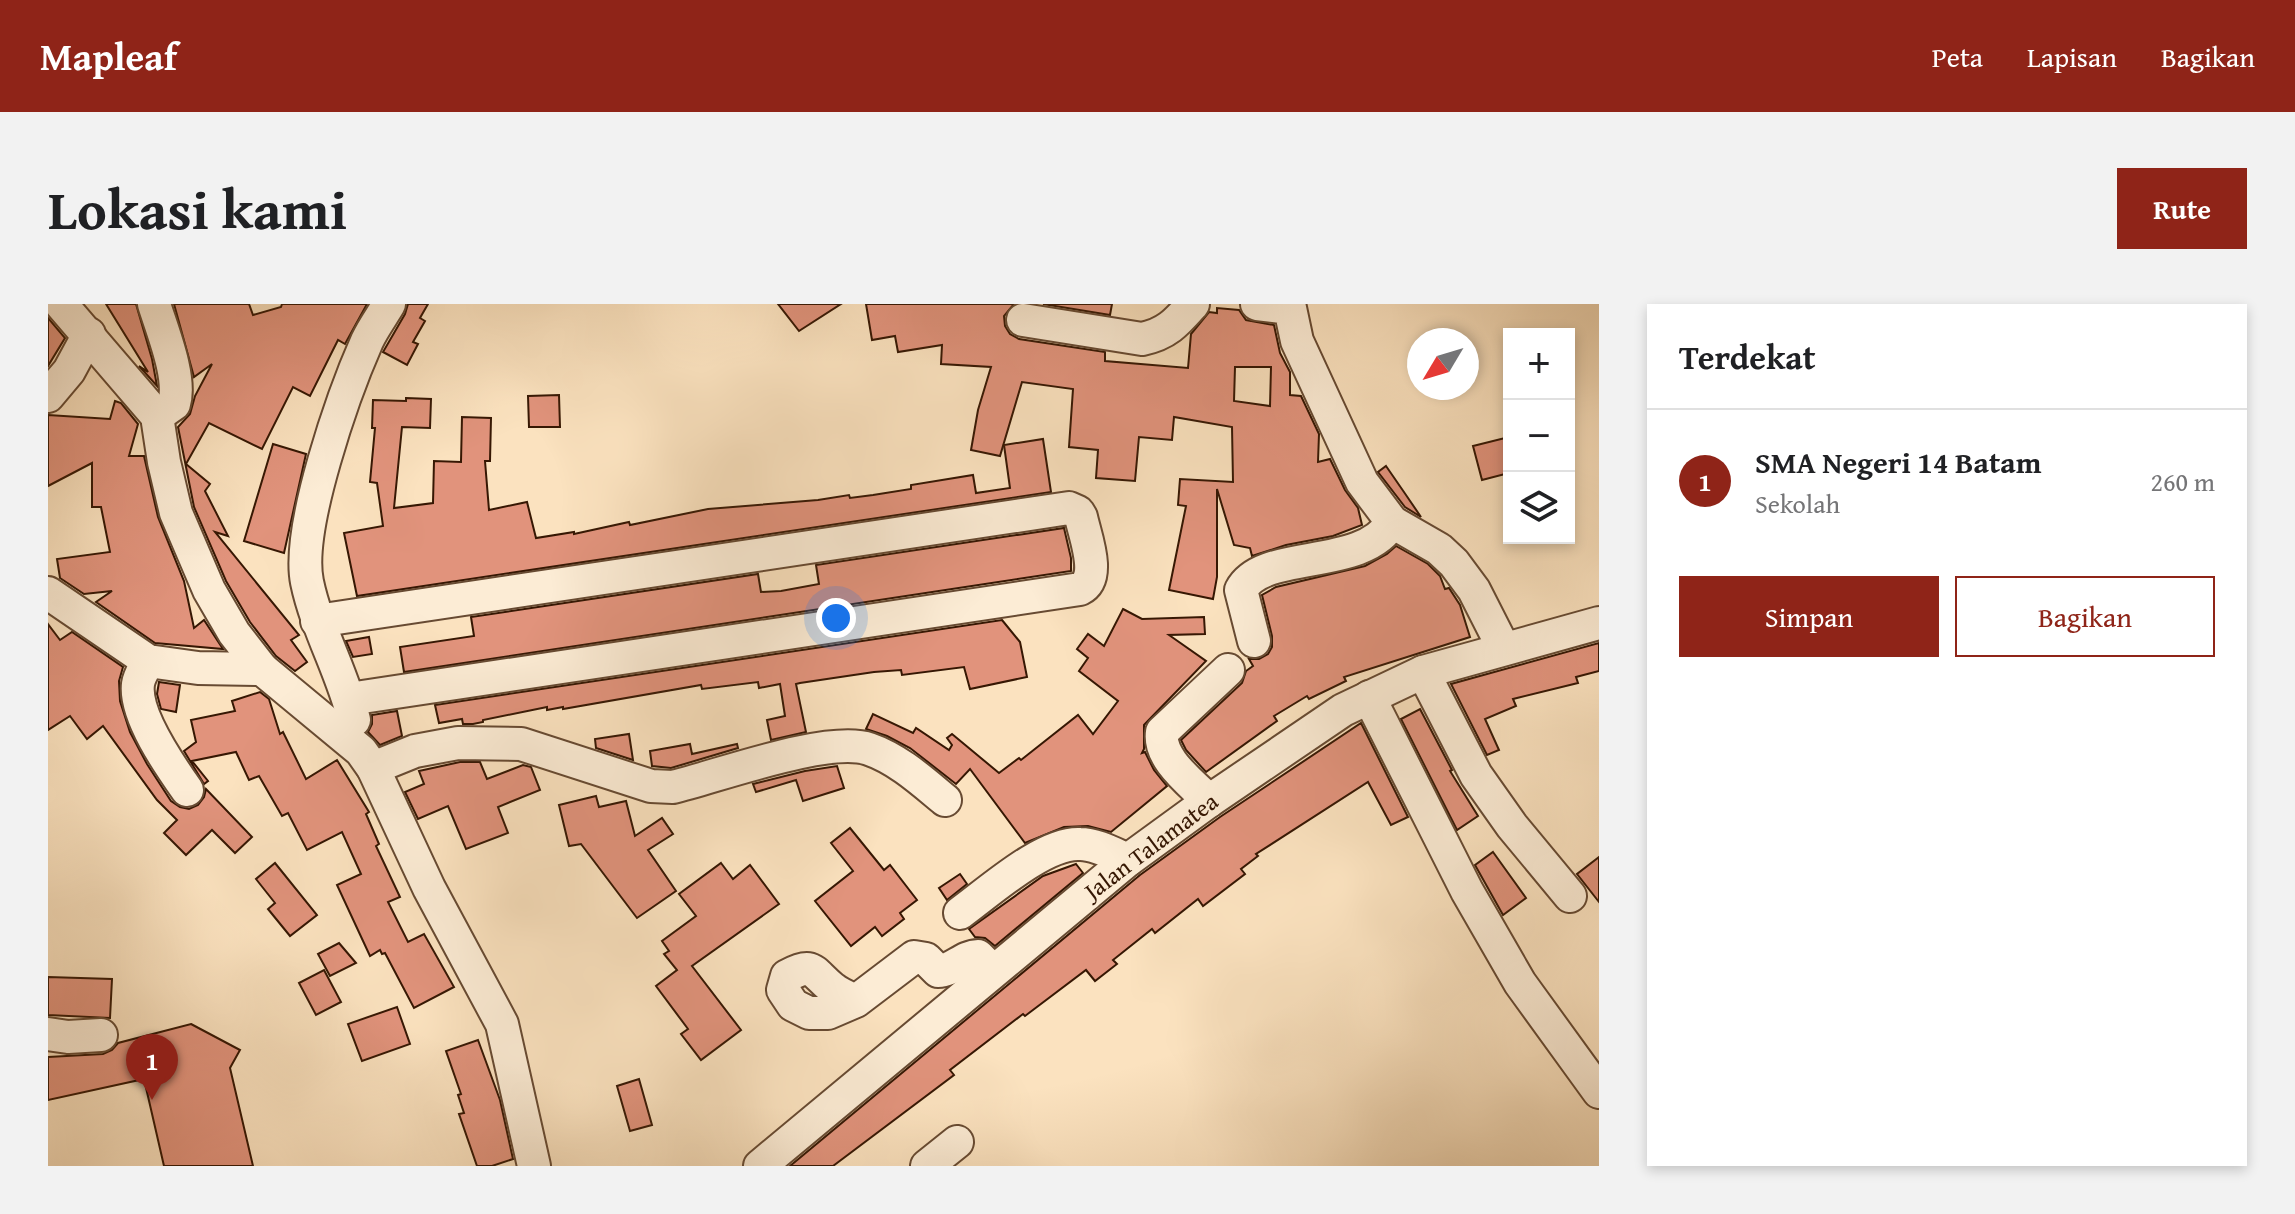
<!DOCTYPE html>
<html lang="id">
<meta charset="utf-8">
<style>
:root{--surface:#fff;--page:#f2f2f2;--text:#202124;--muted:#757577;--line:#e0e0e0;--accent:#8f2418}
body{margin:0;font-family:"Gentium Book Plus",serif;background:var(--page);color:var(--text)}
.controls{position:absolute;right:24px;top:24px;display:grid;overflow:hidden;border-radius:0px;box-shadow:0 4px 12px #0003}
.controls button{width:72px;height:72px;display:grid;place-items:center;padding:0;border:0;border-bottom:2px solid var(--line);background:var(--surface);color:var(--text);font:40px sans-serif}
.compass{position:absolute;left:1359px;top:24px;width:72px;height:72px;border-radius:50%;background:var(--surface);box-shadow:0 4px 12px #0003;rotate:232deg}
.you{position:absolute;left:788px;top:314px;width:28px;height:28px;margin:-20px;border:6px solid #fff;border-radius:50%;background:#1a73e8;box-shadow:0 0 0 12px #1a73e833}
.badge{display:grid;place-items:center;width:52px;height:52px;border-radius:50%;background:var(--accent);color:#fff;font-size:26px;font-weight:700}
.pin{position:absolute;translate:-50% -66px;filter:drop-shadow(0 2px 4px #0008)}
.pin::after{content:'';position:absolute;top:42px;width:28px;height:24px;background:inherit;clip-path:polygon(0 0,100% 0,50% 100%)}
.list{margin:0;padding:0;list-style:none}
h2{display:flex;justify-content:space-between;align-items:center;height:104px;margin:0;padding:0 32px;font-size:34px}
h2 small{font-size:26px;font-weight:400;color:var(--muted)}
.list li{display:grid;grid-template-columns:52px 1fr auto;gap:24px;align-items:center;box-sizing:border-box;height:144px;padding:0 32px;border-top:2px solid var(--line)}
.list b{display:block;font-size:30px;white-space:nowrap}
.list p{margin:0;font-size:26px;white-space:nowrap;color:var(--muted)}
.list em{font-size:26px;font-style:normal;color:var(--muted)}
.actions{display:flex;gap:16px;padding:24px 32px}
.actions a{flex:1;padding:18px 0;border:2px solid var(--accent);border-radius:0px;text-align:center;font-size:28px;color:var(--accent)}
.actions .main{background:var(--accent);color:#fff}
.icon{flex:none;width:44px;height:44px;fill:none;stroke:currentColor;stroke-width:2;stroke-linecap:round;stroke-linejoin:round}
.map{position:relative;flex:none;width:1551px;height:862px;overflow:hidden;border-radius:0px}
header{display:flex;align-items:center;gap:48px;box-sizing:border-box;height:112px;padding:0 40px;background:var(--accent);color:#fff}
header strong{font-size:38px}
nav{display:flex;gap:44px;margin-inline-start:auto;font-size:28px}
.intro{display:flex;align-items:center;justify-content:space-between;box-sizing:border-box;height:192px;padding:0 48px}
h1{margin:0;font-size:56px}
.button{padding:20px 36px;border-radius:0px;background:var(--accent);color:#fff;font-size:28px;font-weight:700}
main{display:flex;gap:48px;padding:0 48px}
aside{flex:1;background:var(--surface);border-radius:0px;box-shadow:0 4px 12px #0003}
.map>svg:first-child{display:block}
.building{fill:#e1937c;stroke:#361703;stroke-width:2;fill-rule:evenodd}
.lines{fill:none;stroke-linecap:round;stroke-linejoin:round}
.minor-casing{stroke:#674a32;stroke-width:36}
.minor{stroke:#fcecd5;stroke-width:32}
.labels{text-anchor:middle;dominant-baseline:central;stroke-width:6;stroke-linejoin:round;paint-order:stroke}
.street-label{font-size:24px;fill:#361703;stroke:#fcecd5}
</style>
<header>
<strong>Mapleaf</strong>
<nav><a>Peta</a><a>Lapisan</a><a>Bagikan</a></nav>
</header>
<div class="intro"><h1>Lokasi kami</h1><a class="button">Rute</a></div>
<main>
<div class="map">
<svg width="1551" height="862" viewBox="0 0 1551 862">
<rect width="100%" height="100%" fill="#fbe2bf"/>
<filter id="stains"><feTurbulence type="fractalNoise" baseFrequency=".0025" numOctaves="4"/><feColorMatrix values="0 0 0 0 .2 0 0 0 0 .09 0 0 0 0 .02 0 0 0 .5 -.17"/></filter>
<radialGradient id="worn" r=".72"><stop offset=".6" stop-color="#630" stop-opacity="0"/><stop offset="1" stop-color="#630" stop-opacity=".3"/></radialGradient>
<g class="building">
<path d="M 58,0 L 88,0 L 104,55 L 109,82 L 91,62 L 100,68 Z"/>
<path d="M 126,0 L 201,0 L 205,11 L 233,3 L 234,0 L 319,0 L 297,40 L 290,36 L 262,92 L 245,83 L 214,145 L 161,119 L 138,160 L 162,180 L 157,187 L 180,232 L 167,228 L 251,331 L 243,336 L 259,358 L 247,367 L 228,352 L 202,318 L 178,277 L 146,203 L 130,123 L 142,110 L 147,92 L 164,60 L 146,73 Z"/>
<path d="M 360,0 L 380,0 L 372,14 L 377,17 L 365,38 L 370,40 L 359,61 L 335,48 L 357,10 Z"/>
<path d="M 730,0 L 793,0 L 751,27 Z"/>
<path d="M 818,0 L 966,0 L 956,12 L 957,22 L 962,30 L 971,35 L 1057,48 L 1057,57 L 1140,64 L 1143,30 L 1161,8 L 1169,9 L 1169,4 L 1191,6 L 1198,16 L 1226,21 L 1232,49 L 1242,68 L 1242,91 L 1253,92 L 1271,130 L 1270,158 L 1282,155 L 1297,186 L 1310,204 L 1314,221 L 1285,232 L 1238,241 L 1204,252 L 1202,244 L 1186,241 L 1169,185 L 1169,273 L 1165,295 L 1121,286 L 1138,202 L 1130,201 L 1132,175 L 1185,178 L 1184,123 L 1126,113 L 1124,136 L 1091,133 L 1087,177 L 1048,174 L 1050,146 L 1021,143 L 1025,85 L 974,78 L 952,152 L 923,146 L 930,106 L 943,63 L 893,60 L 894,41 L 850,48 L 847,32 L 824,36 ZM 1187,63 L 1223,63 L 1222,102 L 1186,97 Z"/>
<path d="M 995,0 L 1064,0 L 1062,11 Z"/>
<path d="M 0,14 L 17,34 L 0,62 Z"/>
<path d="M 511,91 L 512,123 L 481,123 L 480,92 Z"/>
<path d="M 358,94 L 383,95 L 382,124 L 354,123 L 346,204 L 385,199 L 386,157 L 413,158 L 414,113 L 443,114 L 442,157 L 437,157 L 441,206 L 479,198 L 488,234 L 526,228 L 526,230 L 581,218 L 582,221 L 660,205 L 770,196 L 801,191 L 802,194 L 825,191 L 863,185 L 863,181 L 925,171 L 928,189 L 962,184 L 956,141 L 995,135 L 1003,188 L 309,292 L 296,229 L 335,222 L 329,179 L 322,178 L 327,124 L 324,124 L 325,96 L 358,97 Z"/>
<path d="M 67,97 L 73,99 L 90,120 L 81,152 L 96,152 L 110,213 L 136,277 L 146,324 L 156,316 L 175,345 L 107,339 L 48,298 L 64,287 L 36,290 L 12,274 L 9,255 L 62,248 L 53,203 L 44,203 L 44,159 L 0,182 L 0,111 L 62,115 Z"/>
<path d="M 1461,133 L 1461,169 L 1434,176 L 1425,142 Z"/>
<path d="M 225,140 L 258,150 L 236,249 L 196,237 Z"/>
<path d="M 1338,162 L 1358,191 L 1373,213 L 1357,203 L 1330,168 Z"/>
<path d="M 1016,224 L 1023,254 L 1023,267 L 356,368 L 352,343 L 426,332 L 423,313 L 710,270 L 713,288 L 733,287 L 771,280 L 768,261 Z"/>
<path d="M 1348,242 L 1380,260 L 1392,272 L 1397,285 L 1401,284 L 1412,301 L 1422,333 L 1296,373 L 1298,377 L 1261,395 L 1259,392 L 1226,412 L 1229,417 L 1158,468 L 1138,446 L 1133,436 L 1194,379 L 1198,367 L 1205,362 L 1201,355 L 1211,355 L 1220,350 L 1224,343 L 1224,332 L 1214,291 L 1228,283 L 1317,262 L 1339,250 Z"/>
<path d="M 1075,305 L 1094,315 L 1156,313 L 1157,330 L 1121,331 L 1158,357 L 1096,421 L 1096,445 L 1094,449 L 1097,448 L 1106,466 L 1119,482 L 1063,528 L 1040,522 L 1016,523 L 977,539 L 922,465 L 908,480 L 862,444 L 839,432 L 818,425 L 825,410 L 865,429 L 868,424 L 901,446 L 904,441 L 899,434 L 904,430 L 951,469 L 971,454 L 973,456 L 1030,411 L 1045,430 L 1070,397 L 1031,367 L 1040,354 L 1029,345 L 1040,330 L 1056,342 Z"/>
<path d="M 954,316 L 972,338 L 979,373 L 922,385 L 916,363 L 854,371 L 853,366 L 826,368 L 752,379 L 748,380 L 758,428 L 723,436 L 719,416 L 737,412 L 732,380 L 711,384 L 710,378 L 654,385 L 653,381 L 515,405 L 515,403 L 499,406 L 499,403 L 435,416 L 435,418 L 425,420 L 415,420 L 414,415 L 391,419 L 387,401 Z"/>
<path d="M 0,320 L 12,336 L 24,328 L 75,363 L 71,377 L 72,397 L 82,428 L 99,460 L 123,497 L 132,503 L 141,505 L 150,501 L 156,493 L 158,485 L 204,533 L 187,549 L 164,526 L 138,551 L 116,529 L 129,516 L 109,496 L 55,422 L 39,435 L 22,412 L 0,426 Z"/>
<path d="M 321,333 L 324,350 L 305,353 L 298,337 Z"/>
<path d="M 1551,339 L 1551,367 L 1528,373 L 1530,379 L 1465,395 L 1468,402 L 1437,415 L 1451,446 L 1439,451 L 1403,380 Z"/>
<path d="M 111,378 L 132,381 L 128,408 L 113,405 L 109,390 Z"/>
<path d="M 212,388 L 221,395 L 232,430 L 235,428 L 258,475 L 289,456 L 321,508 L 318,510 L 331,540 L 328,542 L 352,593 L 340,598 L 360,638 L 376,630 L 406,683 L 366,704 L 337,649 L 334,650 L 332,646 L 322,652 L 289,581 L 313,570 L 294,528 L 259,546 L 240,509 L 234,512 L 211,472 L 201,476 L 188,448 L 144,457 L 160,477 L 156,480 L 136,447 L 148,438 L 143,416 L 187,407 L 184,397 Z"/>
<path d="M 1372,405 L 1404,466 L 1402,467 L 1430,512 L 1409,526 L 1353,415 Z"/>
<path d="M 349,407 L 354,432 L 332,441 L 320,428 L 324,420 L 324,411 Z"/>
<path d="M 1313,419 L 1360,513 L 1343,521 L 1320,478 L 1208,550 L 1210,552 L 1193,565 L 1197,570 L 1155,602 L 1150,595 L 1107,629 L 1104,625 L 1065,656 L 1069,660 L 1047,677 L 1038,666 L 977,712 L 975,710 L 902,766 L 906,771 L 785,862 L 742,862 L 1092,571 L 1172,513 Z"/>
<path d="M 581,430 L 585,456 L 548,444 L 547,435 Z"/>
<path d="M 642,440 L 644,450 L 689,440 L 690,444 L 623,464 L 604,462 L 602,447 Z"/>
<path d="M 412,458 L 432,458 L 439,475 L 475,461 L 483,463 L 492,486 L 450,503 L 460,529 L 418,545 L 400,502 L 370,515 L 357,488 L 376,480 L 371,467 Z"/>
<path d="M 789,462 L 796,484 L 755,497 L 748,476 L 708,488 L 705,480 L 757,467 Z"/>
<path d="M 548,492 L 551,503 L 578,497 L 587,532 L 614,514 L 625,530 L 600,546 L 628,587 L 589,614 L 533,540 L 521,542 L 511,501 Z"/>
<path d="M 802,524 L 836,566 L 842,561 L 869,596 L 852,609 L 856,615 L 834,632 L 827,623 L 803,642 L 767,597 L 805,567 L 783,539 Z"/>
<path d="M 1445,548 L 1478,594 L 1455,611 L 1427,561 Z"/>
<path d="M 1551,553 L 1551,598 L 1529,570 Z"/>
<path d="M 227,559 L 269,611 L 242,632 L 220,605 L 227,599 L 208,575 Z"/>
<path d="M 673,559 L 685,575 L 702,561 L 731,600 L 644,662 L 693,726 L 653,756 L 633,730 L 640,725 L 608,682 L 629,666 L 616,650 L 621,647 L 614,637 L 648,612 L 631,590 Z"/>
<path d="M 1028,560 L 1035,569 L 947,642 L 937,634 L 927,633 L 921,625 L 995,572 Z"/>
<path d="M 912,570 L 919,580 L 899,596 L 891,584 Z"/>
<path d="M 291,639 L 308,659 L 282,672 L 270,650 Z"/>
<path d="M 276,666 L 293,698 L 268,711 L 251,679 Z"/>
<path d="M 0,673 L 64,675 L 62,714 L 0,711 Z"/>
<path d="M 349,703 L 362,740 L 314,757 L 300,720 Z"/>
<path d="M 143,720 L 192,746 L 182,764 L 205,862 L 116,862 L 96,775 L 0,796 L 0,753 L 55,750 L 64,746 L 70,739 Z"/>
<path d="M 430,736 L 452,796 L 465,855 L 444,862 L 429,862 L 411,810 L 416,809 L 410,791 L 413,790 L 398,747 Z"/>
<path d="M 591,775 L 604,821 L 582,827 L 569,782 Z"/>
</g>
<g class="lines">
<g class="minor-casing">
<g id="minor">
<path d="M 13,0 L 109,112 L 116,158 L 128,209 L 161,286 L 186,329 L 214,365 L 313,447 L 325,464 L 381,584 L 454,720 L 486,862"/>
<path d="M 106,0 C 114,26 134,74 126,100 L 109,112"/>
<path d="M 1209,0 L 1242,4 L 1249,37 L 1314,178 L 1344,218 L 1391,245 L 1406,259 L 1426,286 L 1456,345"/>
<path d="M 975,16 L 1094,35 C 1119,30 1129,18 1145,0"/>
<path d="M 0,92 L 21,67 L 41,30"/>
<path d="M 0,289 L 100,357 L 150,364 L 214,365"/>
<path d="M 269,317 L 1021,204 L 1030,208 L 1033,213 C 1037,232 1054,274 1032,285 L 301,395"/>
<path d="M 1206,337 L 1193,286 C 1215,244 1315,268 1344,218"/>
<path d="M 100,357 C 97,364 91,372 90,380 C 86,411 122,462 139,486"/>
<path d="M 1375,368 L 1428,471 L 1464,522 L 1522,592"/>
<path d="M 1321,393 L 1419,587 L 1472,679 L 1551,788"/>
<path d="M 306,416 C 295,369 269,326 259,278 C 248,224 296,89 319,37 C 325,24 334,12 341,0"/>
<path d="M 325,464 L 367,447 L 410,439 L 473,440 L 603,482 L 625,483 C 670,472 781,431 821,445 C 850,455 874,477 897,496"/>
<path d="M 1161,497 C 1144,479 1110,455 1114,428 L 1180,366"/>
<path d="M 912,609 C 941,588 996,538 1032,540 C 1048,540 1066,550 1080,556"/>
<path d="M 808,697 C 799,693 791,690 784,684 C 764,668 766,657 739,672 L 735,686 L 745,701 L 761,709 L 780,709 L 808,697 L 866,653 L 878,655 L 890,667 C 905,667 915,652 930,652 L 945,667"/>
<path d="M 0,730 L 20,733 L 53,731"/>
<path d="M 712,862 L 1080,556 L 1161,497 L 1295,406 L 1375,368 L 1551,319"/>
<path d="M 879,862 L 909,838"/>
</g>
</g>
<use href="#minor" class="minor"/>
</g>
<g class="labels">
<g class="street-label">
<text transform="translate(1103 542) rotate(-37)">Jalan Talamatea</text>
</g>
</g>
<rect width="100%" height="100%" filter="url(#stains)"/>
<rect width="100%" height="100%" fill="url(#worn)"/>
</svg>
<div class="controls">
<button>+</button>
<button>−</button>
<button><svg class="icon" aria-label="layers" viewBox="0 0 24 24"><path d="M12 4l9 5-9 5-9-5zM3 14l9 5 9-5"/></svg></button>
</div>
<svg class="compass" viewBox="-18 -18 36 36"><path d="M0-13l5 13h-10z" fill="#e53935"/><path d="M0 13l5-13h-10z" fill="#757577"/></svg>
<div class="you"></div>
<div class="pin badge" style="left:104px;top:796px">1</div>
</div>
<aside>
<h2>Terdekat<small></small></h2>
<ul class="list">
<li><span class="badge">1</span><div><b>SMA Negeri 14 Batam</b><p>Sekolah</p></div><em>260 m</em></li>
</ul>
<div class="actions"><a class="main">Simpan</a><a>Bagikan</a></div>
</aside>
</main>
